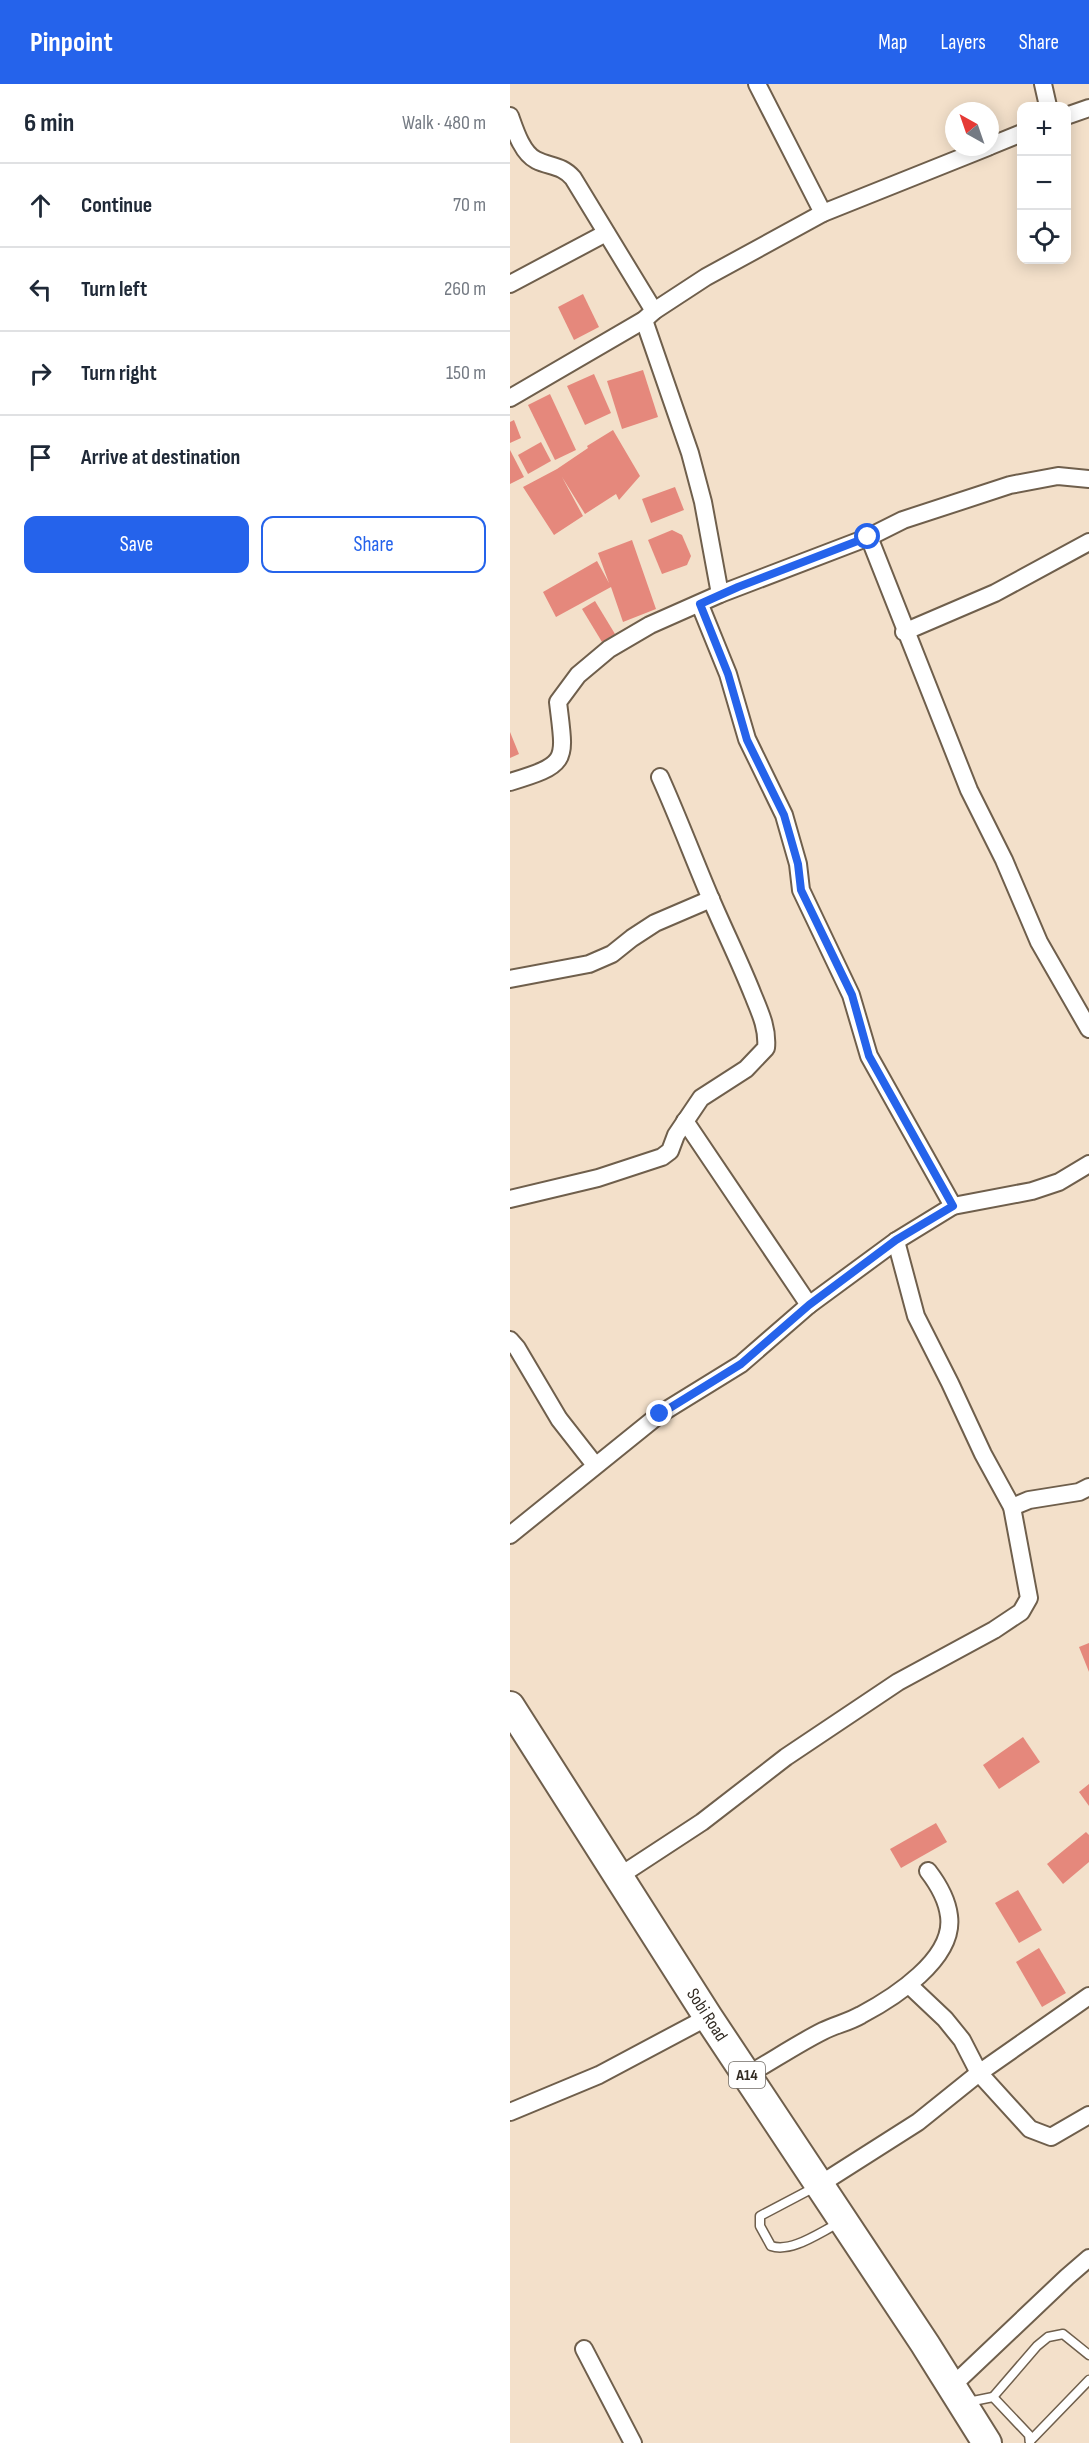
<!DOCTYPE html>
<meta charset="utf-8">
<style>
:root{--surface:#fff;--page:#f6f6f7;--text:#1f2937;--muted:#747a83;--line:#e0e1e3;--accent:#2563eb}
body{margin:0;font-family:"Sofia Sans Condensed",sans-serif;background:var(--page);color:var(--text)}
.controls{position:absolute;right:18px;top:18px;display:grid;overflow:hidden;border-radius:12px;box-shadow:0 3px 15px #0003}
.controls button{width:54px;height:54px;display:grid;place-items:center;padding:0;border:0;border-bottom:2px solid var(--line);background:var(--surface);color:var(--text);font:30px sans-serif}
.compass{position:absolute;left:435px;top:18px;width:54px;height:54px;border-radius:50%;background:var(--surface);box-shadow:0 3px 15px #0003;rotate:320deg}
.stop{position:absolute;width:18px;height:18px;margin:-14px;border:4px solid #2563eb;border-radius:50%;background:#fff}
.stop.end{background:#2563eb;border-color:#fff;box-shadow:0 2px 6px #0008}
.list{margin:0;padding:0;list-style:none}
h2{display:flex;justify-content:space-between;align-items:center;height:78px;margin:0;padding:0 24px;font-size:26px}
h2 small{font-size:20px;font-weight:400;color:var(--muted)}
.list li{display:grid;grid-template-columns:39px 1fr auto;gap:18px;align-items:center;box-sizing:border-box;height:84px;padding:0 24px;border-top:2px solid var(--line)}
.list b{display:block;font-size:22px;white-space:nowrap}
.list em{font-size:20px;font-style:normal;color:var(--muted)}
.actions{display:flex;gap:12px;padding:18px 24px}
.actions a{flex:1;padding:14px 0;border:2px solid var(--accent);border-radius:12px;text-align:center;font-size:21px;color:var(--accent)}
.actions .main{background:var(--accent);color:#fff}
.icon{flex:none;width:33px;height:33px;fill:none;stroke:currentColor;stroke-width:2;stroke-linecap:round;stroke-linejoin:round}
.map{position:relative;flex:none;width:579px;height:2359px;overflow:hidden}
header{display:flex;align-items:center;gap:36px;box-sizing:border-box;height:84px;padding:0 30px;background:var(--accent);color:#fff}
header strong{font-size:28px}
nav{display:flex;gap:33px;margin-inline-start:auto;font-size:21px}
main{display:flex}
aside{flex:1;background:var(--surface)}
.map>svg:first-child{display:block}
.building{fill:#e5887c}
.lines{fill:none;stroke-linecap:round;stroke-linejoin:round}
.service-casing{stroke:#6f5f4c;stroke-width:11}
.minor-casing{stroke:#6f5f4c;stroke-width:20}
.trunk-casing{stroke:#6f5f4c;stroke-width:32}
.service{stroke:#fff;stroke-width:8}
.minor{stroke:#fff;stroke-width:16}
.trunk{stroke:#fff;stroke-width:28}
.route{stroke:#2563eb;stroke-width:8}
.labels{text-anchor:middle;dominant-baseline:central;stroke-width:4.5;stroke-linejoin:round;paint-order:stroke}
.shield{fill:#fff;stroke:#706b65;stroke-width:1.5}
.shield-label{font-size:16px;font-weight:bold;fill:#322b23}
.street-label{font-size:18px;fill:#322b23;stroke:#fff}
</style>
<header>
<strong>Pinpoint</strong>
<nav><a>Map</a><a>Layers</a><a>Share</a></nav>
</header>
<main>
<aside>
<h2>6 min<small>Walk · 480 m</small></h2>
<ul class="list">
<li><svg class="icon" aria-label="ahead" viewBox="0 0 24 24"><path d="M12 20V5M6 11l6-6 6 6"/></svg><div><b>Continue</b></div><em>70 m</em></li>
<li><svg class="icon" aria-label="left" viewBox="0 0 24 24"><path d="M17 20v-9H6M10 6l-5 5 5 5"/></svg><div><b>Turn left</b></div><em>260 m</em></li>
<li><svg class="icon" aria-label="right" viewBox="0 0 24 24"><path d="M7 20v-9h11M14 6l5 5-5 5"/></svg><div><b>Turn right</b></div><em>150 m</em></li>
<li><svg class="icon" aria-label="arrive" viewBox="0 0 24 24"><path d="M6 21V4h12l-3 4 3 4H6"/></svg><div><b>Arrive at destination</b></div></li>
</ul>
<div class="actions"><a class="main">Save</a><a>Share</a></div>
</aside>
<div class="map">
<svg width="579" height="2359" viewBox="0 0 579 2359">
<rect width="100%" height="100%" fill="#f3e0ca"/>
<g class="building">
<path d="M 73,210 L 89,243 L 64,256 L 48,223 Z"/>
<path d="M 133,286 L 148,333 L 112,345 L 97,297 Z"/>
<path d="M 84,290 L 101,329 L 75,341 L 57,302 Z"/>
<path d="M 40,310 L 66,366 L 45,376 L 18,321 Z"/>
<path d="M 4,336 L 11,354 L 0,359 L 0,338 Z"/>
<path d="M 103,346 L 130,392 L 109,416 L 106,410 L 75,430 L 52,393 L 73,432 L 44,451 L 13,403 L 47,385 L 78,364 L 77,362 Z"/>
<path d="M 31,358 L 41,377 L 18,390 L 8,371 Z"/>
<path d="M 0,366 L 14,393 L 0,400 Z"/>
<path d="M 165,403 L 174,426 L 141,439 L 132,415 Z"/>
<path d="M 162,446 L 172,451 L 181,472 L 177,481 L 152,490 L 138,456 Z"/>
<path d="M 122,456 L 146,525 L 113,538 L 101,503 L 46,533 L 33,508 L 87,477 L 99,499 L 88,469 Z"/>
<path d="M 85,517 L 105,550 L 92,558 L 72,525 Z"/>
<path d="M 0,648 L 9,670 L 0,674 Z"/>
<path d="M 579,1559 L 579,1588 L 569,1563 Z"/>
<path d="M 513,1653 L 530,1678 L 489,1705 L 473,1681 Z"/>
<path d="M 579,1700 L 579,1722 L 569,1708 Z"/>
<path d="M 426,1739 L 437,1758 L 391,1784 L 380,1765 Z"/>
<path d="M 576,1748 L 579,1751 L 579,1778 L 553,1800 L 537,1780 Z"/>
<path d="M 508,1806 L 532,1846 L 509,1859 L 485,1819 Z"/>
<path d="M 529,1864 L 556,1909 L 532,1923 L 506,1878 Z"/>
</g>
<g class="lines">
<g class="service-casing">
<g id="service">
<path d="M 307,2102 L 250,2132 L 250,2142 L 261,2162 C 282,2169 310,2148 329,2139"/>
<path d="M 483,2313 L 527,2262 L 538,2253 L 553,2250 L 579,2271"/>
<path d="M 458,2318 L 483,2313 L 519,2351 L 520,2359"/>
<path d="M 520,2357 L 579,2296"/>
</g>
</g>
<g class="minor-casing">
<g id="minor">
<path d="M 247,0 L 313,129"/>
<path d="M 533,0 L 538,22"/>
<path d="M 0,32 C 5,46 12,69 26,76 C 40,83 52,81 63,94 L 144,227"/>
<path d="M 556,32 L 579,24"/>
<path d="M 480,62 L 512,49"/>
<path d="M 0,200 L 96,149"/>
<path d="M 134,236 L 180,369 L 193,418 L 210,510"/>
<path d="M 0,314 L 134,236 L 144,227 L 196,193 L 313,129 L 478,63"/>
<path d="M 359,453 L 459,706 L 494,776 L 529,858 L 579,945"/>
<path d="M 190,521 L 218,590 L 237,655 L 274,731 L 288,780 L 291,806 L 341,911 L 359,972 L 443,1122"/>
<path d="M 394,548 L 485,509 L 579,458"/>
<path d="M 0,698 C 60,680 55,677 48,618 L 68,591 L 99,565 L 140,541 L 210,510 L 359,453 L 393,436 L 500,401 L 548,392 L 579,395"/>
<path d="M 0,895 L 79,880 L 102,870 L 122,854 L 145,839 L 201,815"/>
<path d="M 175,1037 L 299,1221"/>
<path d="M 0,1115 L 88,1094 L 152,1073 L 160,1067 L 166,1051 L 191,1014 L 236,985 L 256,964 C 258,945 250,928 243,911 C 230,878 214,846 200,813 C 183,773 168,733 150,693"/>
<path d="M 0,1256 L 7,1264 L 49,1335 L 85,1381"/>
<path d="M 502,1423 L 519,1416 L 569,1408 L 579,1403"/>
<path d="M 0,1451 L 150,1330 L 231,1280 L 299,1221 L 386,1157 L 443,1122 L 522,1107 L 549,1098 L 579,1080"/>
<path d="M 108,1793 L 192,1738 L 276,1673 L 388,1598 L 484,1546 L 511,1528 L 519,1514 L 502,1423 L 473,1370 L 440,1299 L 406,1232 L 386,1157"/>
<path d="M 399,1901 L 435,1935 L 452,1956 L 469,1989 L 520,2045 L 541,2053 L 579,2031"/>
<path d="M 237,1991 C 262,1977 287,1960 313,1947 C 325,1941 339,1938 351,1931 C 383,1914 445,1875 439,1832 C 437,1815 428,1800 418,1787"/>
<path d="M 0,2028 L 89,1991 L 198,1933"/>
<path d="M 309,2101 L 408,2038 L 469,1989 L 579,1912"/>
<path d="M 74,2265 L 123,2359"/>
<path d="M 441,2303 L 557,2193 L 579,2174"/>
</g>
</g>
<g class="trunk-casing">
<path id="trunk" d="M 0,1622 L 198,1933 L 415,2260 L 477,2359"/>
</g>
<use href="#service" class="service"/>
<use href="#minor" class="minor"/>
<use href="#trunk" class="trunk"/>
</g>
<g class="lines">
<path class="route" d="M 150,1330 L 231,1280 L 299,1221 L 386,1156 L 443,1122 L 359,972 L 342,911 L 291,806 L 288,780 L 274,731 L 237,656 L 218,590 L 190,520 L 228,503 L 358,453"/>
</g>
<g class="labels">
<rect class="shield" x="219" y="1978" width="36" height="26" rx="4.5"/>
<g class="shield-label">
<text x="237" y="1991">A14</text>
</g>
<g class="street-label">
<text transform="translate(197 1931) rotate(57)">Sobi Road</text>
</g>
</g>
</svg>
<div class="controls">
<button>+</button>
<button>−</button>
<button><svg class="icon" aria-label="locate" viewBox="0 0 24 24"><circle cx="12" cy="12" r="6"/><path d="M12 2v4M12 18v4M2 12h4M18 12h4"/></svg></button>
</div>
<svg class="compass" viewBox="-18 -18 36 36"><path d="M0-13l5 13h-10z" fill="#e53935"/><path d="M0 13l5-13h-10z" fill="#747a83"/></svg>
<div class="stop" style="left:358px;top:453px"></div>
<div class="stop end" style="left:150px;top:1330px"></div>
</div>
</main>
